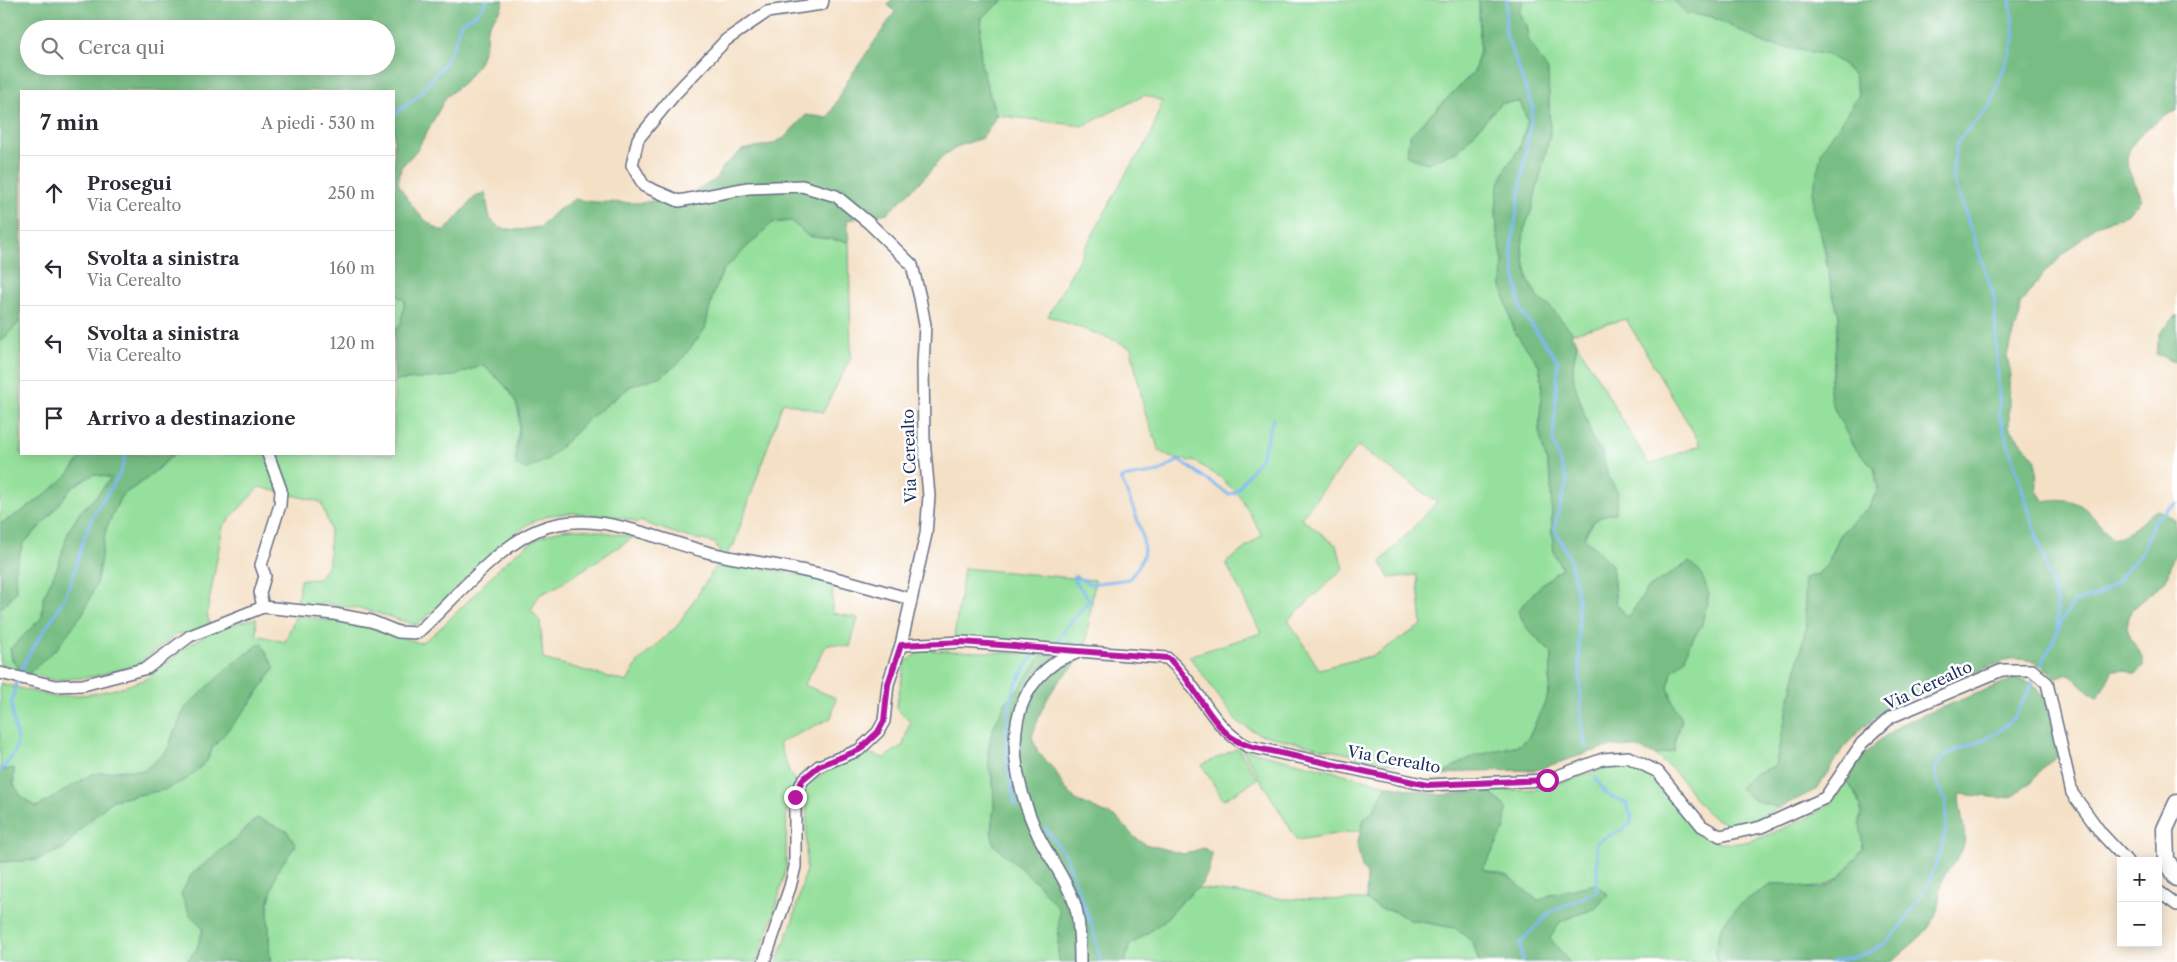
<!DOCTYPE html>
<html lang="it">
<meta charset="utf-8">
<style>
:root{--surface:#fff;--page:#f7f7f7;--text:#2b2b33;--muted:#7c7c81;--line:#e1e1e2}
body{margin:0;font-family:"Libre Caslon Text",serif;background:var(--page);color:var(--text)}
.controls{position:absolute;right:15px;bottom:15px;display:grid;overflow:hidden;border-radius:0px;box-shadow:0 2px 12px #0003}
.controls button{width:45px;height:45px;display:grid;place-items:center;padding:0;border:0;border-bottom:1px solid var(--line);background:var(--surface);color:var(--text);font:25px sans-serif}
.stop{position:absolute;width:15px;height:15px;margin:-11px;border:4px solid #b5179e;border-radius:50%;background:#fff}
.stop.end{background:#b5179e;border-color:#fff;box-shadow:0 1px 5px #0008}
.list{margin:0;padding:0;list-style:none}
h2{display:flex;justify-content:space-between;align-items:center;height:65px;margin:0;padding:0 20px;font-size:21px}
h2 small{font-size:16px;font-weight:400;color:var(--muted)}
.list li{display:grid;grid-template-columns:32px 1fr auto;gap:15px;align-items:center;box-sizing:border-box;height:75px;padding:0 20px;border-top:1px solid var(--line)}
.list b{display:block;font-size:19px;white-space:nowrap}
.list p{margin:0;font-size:16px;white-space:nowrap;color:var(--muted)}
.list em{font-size:16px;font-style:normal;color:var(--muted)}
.icon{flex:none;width:28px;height:28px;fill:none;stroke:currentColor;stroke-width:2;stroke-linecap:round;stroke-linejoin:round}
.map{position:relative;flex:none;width:2177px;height:962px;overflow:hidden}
.search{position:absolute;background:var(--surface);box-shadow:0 2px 12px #0003;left:20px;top:20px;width:375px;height:55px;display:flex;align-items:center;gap:12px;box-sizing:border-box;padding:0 18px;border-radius:28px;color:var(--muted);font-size:19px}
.panel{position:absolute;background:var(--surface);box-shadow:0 2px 12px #0003;left:20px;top:90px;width:375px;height:365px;border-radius:0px}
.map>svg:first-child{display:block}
.green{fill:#95e09c;stroke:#58887d;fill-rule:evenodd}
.forest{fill:#78be84;stroke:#4a7671;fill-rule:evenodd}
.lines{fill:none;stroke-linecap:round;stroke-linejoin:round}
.stream{stroke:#7fb9f0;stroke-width:3}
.street-casing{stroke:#676d82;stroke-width:14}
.secondary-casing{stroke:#676d82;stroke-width:19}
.street{stroke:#fff;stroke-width:11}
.secondary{stroke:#fff;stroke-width:16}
.route{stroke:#b5179e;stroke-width:6}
.labels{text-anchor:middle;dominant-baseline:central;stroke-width:5;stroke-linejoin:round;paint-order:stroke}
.street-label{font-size:16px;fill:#1b2f5e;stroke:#fff}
</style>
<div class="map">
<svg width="2177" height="962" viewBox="0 0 2177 962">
<rect width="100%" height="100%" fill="#fff"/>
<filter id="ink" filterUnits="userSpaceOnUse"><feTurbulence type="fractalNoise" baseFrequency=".02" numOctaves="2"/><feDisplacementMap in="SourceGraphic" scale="10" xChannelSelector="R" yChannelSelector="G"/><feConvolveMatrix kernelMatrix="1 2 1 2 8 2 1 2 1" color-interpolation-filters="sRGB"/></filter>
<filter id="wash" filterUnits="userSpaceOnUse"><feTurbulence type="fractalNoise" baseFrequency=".0096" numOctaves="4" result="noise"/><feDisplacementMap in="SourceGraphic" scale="20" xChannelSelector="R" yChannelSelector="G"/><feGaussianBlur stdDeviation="1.12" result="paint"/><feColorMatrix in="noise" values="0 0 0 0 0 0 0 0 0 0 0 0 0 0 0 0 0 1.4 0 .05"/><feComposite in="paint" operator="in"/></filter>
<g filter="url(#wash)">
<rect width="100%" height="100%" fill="#f4e0c5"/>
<g class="green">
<path d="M 1004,0 L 1479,0 L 1480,51 L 1474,72 L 1410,135 L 1458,151 L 1501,103 L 1520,102 L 1528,121 L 1519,149 L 1507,166 L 1496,211 L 1497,234 L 1503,260 L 1502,286 L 1514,331 L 1539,365 L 1542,384 L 1539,431 L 1551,479 L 1552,532 L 1554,553 L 1562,568 L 1541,585 L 1518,610 L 1525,626 L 1552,654 L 1549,693 L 1529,737 L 1519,745 L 1501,749 L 1454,766 L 1442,775 L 1259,734 L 1237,722 L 1189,656 L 1261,633 L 1226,563 L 1262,535 L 1239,495 L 1221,478 L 1196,462 L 1169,457 L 1159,450 L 1145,413 L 1131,348 L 1114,340 L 1048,316 L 1128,170 L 1150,138 L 1162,101 L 1145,95 L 1083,126 L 996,115 L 981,65 L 980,40 L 982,17 ZM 1358,446 L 1437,502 L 1381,562 L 1389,578 L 1417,575 L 1422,625 L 1375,655 L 1319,669 L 1288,620 L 1344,568 L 1336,545 L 1301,518 Z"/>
<path d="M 1523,0 L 1673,0 L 1687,14 L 1710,16 L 1767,44 L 1828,55 L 1843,64 L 1854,76 L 1859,95 L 1841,124 L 1818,171 L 1813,192 L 1832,292 L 1839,315 L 1833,372 L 1829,384 L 1845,430 L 1854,448 L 1874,467 L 1878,489 L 1869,507 L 1841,533 L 1827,565 L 1816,575 L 1804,578 L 1806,627 L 1775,766 L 1756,773 L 1752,799 L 1779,808 C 1767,814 1754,821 1739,823 C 1707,828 1694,793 1676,773 C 1670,767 1662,761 1655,755 L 1674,751 L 1675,739 L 1682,720 L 1674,705 L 1668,687 L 1672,672 L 1686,658 L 1689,645 L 1701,627 L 1709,594 L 1689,562 L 1647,589 L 1628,619 L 1616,603 L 1612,565 L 1584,537 L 1595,520 L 1606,514 L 1618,492 L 1608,477 L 1602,452 L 1593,441 L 1574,382 L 1573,365 L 1577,343 L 1649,465 L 1701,445 L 1626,319 L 1573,333 L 1550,307 L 1538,298 L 1528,280 L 1522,248 L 1524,230 L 1532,208 L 1550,135 L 1548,71 L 1528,41 L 1526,25 L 1519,13 Z"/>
<path d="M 791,221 L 808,236 L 849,242 L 851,357 L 823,412 L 783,402 L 733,547 L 730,547 L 725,562 L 833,581 L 832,613 L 858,618 L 850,647 L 833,644 L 826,646 L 804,685 L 836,698 L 831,718 L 779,743 L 790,774 L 801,788 L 840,762 L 868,753 L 884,758 L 903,745 L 910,722 L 896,708 L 905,663 L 922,650 L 1043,654 L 1021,686 L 1006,701 L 992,731 L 988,751 L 989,767 L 993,780 L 994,808 L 991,831 L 1060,909 L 1058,950 L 1059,962 L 777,962 L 793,920 L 806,870 L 807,794 L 801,789 L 787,791 L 786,868 L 774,914 L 756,962 L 270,962 L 268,904 L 277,871 L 296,845 L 257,818 L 236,838 L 191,875 L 182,894 L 190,915 L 203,928 L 197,949 L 186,962 L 0,962 L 0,862 L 37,860 L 66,847 L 81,828 L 113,800 L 135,796 L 207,761 L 213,747 L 258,694 L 174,731 L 167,751 L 144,771 C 102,770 72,787 37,807 C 18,795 12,791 14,768 L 0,771 L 0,683 L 53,697 L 91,694 L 120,688 L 146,679 L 185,648 L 210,632 L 177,634 L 138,664 L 116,671 L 90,677 L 55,680 L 28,674 L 57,648 L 96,585 L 106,529 L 121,496 L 145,480 L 172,456 L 170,454 L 394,454 L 394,381 L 453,376 L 483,365 C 517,396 525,403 515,450 L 547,460 L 591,417 L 631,386 L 661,376 L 713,295 L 723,270 L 772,223 ZM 259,487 L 321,502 L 330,528 L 329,563 L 319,579 L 300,580 L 296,615 L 285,642 L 257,635 L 256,618 L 211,631 L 207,613 L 223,526 ZM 573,513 L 628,519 L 638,523 L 639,521 L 683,536 L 715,543 L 724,561 L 719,562 L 677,626 L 638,662 L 627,682 L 543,659 L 540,621 L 531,610 L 539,595 L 556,587 L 634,537 C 614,534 593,529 573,529 C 527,530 493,576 463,606 C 450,618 436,635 420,643 L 363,626 L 297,615 L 323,603 L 367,610 L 416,625 L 435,610 L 504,542 L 530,523 L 550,515 Z"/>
<path d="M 394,294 L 405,300 L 401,323 L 394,333 Z"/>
<path d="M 21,320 L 21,454 L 83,454 C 69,481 26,510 0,524 L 0,343 Z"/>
<path d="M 94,474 L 111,478 L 94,499 L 81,511 L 69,530 L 58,566 L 43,598 L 42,617 L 10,649 L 12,660 L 21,672 L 0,666 L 0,608 L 5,605 L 16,591 L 15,568 L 23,544 L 48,518 L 72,487 Z"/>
<path d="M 964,568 L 1095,580 L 1086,644 L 954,638 Z"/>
<path d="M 1241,747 L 1251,751 L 1387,785 L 1373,811 L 1364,819 L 1361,830 L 1297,840 Z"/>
<path d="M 1238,748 L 1258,779 L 1223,800 L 1202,765 Z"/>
<path d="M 1618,766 C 1625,767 1634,767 1641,770 C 1653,775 1663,789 1670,799 C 1709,849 1726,854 1784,828 C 1814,814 1829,811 1847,781 L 1858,798 L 1861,807 L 1860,823 L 1864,848 C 1832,889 1827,892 1775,884 L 1715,949 L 1718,962 L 1569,962 L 1550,938 L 1561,921 L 1596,908 L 1608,894 C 1576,889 1568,887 1538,901 L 1523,890 L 1483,869 L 1505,828 L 1506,807 L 1488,791 L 1539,789 L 1607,768 Z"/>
<path d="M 1197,888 L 1284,899 L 1366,900 L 1381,909 L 1394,911 L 1410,920 L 1455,928 L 1473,942 L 1479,962 L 1125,962 L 1129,946 L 1164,921 L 1180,903 Z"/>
</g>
<g class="forest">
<path d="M 0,0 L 504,0 L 501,9 L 487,27 L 486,43 L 479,63 L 464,82 L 446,97 L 417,150 L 401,167 L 398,183 C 409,203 422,223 444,232 L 474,198 L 485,192 L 490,219 L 500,228 L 519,230 L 540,227 L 555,212 L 575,199 L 595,202 L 642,203 L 689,194 L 715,180 L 723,167 L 742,150 L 772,144 L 784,138 L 806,115 L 828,118 L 848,80 L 895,12 L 888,5 L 891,0 L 1004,0 L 982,17 L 980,40 L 981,65 L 996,115 L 993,122 L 982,138 L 959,146 L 943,156 L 925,177 L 888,213 L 847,220 L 849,242 L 808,236 L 791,221 L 772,223 L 723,270 L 713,295 L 705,329 L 679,363 L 661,376 L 631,386 L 591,417 L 547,460 L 527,469 L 516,466 C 515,453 518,443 519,430 C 523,398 505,385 483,365 L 453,376 L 394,381 L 394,333 L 401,323 L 405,300 L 394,294 L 394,91 L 21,91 L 21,320 L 0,343 ZM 29,29 L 386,29 L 386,66 L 29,66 Z"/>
<path d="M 1479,0 L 1523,0 L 1519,13 L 1526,25 L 1529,41 L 1548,71 L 1550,135 L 1532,208 L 1524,230 L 1522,248 L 1528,280 L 1538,298 L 1550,307 L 1573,333 L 1571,334 L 1577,343 L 1573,365 L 1574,382 L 1593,441 L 1602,452 L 1608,477 L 1618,492 L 1616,513 C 1600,514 1590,522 1584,537 L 1612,565 L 1616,603 L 1628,618 L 1647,589 L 1689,562 L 1700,571 L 1709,594 L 1701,626 L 1689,645 L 1686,658 L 1672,672 L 1668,687 L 1674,705 L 1682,720 L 1675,739 L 1674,751 L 1655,755 L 1638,748 L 1616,746 L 1603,748 L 1536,770 L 1469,771 L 1442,775 L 1454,766 L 1474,756 L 1519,745 L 1529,737 L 1549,693 L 1552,654 L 1525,626 L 1518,610 L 1541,585 L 1562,568 L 1554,553 L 1552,532 L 1551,479 L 1539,431 L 1542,384 L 1539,365 L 1514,331 L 1502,286 L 1503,260 L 1497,234 L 1496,211 L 1498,186 L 1507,166 L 1519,149 L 1528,121 L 1520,102 L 1501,103 L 1458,151 L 1427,163 L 1406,156 L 1410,135 L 1474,72 L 1480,51 Z"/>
<path d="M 1673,0 L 2177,0 L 2177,111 C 2159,116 2125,142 2127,162 C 2128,176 2139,185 2141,199 L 2127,215 L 2096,225 L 2047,270 L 2020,304 L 2020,315 L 2007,355 L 2011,375 L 2009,385 L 2009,427 L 2036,460 L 2037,491 L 2044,501 C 2083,494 2088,513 2112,539 C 2130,535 2142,521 2156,510 L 2166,513 L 2174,520 L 2177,537 L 2177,552 L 2172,560 L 2166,580 L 2134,608 L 2129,617 L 2127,628 L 2131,639 L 2143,657 L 2143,667 L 2135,674 L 2124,670 L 2113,670 L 2098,698 C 2085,691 2079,678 2065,674 L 2056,678 C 2040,663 2032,658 2009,659 L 1892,706 L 1861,729 L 1843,748 L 1817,789 L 1779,808 L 1752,799 L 1740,789 C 1748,775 1761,772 1775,766 L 1806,627 L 1804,578 L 1817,575 L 1827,565 L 1841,533 L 1869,507 L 1878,489 L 1874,467 L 1854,448 L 1832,405 L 1829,384 L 1833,372 L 1839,315 L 1832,292 L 1825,248 L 1813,211 L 1813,192 L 1822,150 L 1859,95 L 1854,76 L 1843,64 L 1828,55 L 1767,44 L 1710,16 L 1687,14 Z"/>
<path d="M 2177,315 L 2177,363 L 2156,354 L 2160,333 Z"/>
<path d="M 83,454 L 170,454 L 172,456 L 145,480 L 121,496 L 106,529 L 96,585 L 83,613 L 57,648 L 28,674 C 16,670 12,660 10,649 L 42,617 L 43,598 L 58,566 L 69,530 L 81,511 L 94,499 L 111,478 L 94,474 L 72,487 L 48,518 L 23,544 L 15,568 L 16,591 L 5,605 L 0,608 L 0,524 C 26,510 69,481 83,454 Z"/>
<path d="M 261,643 L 275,668 L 246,709 L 213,747 L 207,761 L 187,779 L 164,790 L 113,800 L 81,828 L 66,847 L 37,860 L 0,862 L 0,771 L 14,768 L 13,784 L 23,798 L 37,807 L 92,774 L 123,770 L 144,771 L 167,751 L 185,708 L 231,665 Z"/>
<path d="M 1043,654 L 1085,656 C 1054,682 1044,699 1032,737 L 1038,752 L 1055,771 L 1064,787 L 1077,801 L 1117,818 L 1135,838 L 1145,844 L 1183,854 L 1204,848 L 1212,854 L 1208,872 L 1202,884 L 1180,903 L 1164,921 L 1129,946 L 1125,962 L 1059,962 L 1058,950 L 1059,909 L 1037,883 L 994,845 L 991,831 L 994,808 L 993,780 L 989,767 L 988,751 L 992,731 L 1006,701 L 1021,686 Z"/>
<path d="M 2013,679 C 2051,677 2052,729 2058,756 L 2043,767 L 2030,783 L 2013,796 L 2002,798 L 1959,794 C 1959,810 1966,827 1964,844 C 1962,855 1952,864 1946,873 C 1938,884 1941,901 1936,914 C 1928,936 1907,946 1892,962 L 1718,962 C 1710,931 1733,906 1759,892 C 1764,889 1771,884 1776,884 C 1794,882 1812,894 1829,885 C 1843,877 1854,860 1863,848 L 1860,823 L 1861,807 L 1858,798 L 1847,781 L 1859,760 L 1875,744 L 1901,724 Z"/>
<path d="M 1387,785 L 1441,795 L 1488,791 L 1506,807 L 1505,828 L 1483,869 L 1508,876 L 1538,901 L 1552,894 L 1595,884 L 1608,894 L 1596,908 L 1561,921 L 1550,938 L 1569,962 L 1479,962 L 1473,942 L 1455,928 L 1410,920 L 1394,911 L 1381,909 L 1366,900 L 1367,874 L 1362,868 L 1357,845 L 1364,819 L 1373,811 Z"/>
<path d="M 257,818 L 287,831 L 296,845 L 277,871 L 268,904 L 270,962 L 186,962 L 197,949 L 203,928 L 190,915 L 181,894 L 191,875 L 236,838 Z"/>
</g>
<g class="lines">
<g class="stream">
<path d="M 1507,0 L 1505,32 L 1533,108 L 1511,248 L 1521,311 L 1558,361 L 1553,442 L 1567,482 L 1554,527 L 1570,559 L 1578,599 L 1581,723 L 1586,748"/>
<path d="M 2010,0 L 2015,38 L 1990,106 L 1957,142 L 1952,174 L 1994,296 L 2000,418 L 2057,601 L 2058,631"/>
<path d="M 394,115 L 419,95 L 444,64 L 453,47 L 461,23 L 479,12 L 487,0"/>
<path d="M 1058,642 L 1065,629 L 1090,600 L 1074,580 L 1074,576 L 1091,584 L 1129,579 C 1135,572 1140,565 1143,556 C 1148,537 1128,497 1121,478 L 1159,472 L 1179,460 L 1228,494 L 1235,493 L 1262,456 L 1273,419"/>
<path d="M 2041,665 L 2053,642 L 2062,620 L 2074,602 L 2098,595 L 2116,582 L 2142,552 L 2155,519 L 2177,503"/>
<path d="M 21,671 C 31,646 49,626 62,602 C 76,577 79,547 90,522 C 100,498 123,480 125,454"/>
<path d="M 0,771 C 29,741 12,738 12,705 C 12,697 15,688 17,681"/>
<path d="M 1016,806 C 1006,770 1003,730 1012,694 C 1016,680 1028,665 1035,653"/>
<path d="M 1045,828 L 1065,854 L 1092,927 L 1101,962"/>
<path d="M 1523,962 L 1520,943 L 1549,913 L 1597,891 L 1597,842 L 1629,826 L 1632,816 L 1626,803 L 1606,794 L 1595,777"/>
<path d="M 1832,962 L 1868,953 L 1884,944 L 1901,927 L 1927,886 L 1941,852 L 1946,828 L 1946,802 L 1938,785 L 1935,769 L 1945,755 L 1988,738 L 2003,728 L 2016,715 L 2033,681"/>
</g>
</g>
</g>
<g filter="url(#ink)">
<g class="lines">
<g class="street-casing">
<g id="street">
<path d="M 263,607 L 260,593 L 265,576 L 261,565 L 280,505 L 281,490 L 268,454"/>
<path d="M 901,645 L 962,642 L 1167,658 C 1199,685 1209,725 1247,746 L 1427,785 L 1547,780 L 1603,759 L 1628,757 L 1658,772 L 1702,826 L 1720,836 L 1761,827 L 1825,798 L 1862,743 L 1891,717 L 2002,670 L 2032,670 L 2047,683 L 2072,793 L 2101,833 L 2127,861"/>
<path d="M 0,673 L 55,686 L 83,685 L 147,668 L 190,636 L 263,607 L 334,614 L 371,621 L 398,632 L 417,633 C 452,602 496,547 538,530 C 594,507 652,538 707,552 C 737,560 769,563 800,570 C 837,577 874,589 910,599"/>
<path d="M 2158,891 L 2177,905"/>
<path d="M 764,962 L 790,887 L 795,867 L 795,797 L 803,780 L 819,766 L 859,750 L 878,732 L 884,721 L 888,684 L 901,645 L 926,534 L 929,496 L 924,439 L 923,365 L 925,325 L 920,298 L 912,265 L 869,223 L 836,196 L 802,186 L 748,188 L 679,201 L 644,186 L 632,165 L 638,139 L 674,95 L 726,40 L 767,12 L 822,4 L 823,0"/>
<path d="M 1080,962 C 1080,945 1080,918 1074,902 C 1065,878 1049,857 1038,835 C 1012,779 997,703 1056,662 C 1063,657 1073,655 1081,651"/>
</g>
</g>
<g class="secondary-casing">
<path id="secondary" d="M 2177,803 L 2165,829 L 2166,859 L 2177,878"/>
</g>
<use href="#street" class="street"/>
<use href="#secondary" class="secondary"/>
</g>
</g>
<g class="lines" filter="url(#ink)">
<path class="route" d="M 795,797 L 802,780 L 819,766 L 859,750 L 878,732 L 884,721 L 888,684 L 901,645 L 962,642 L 1168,658 C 1193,680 1205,716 1231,737 C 1243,746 1257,748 1271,751 L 1427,785 L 1547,780"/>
</g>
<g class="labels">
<g class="street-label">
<text transform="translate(909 456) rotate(-92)">Via Cerealto</text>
<text transform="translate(1928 685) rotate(-25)">Via Cerealto</text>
<text transform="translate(1394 759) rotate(10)">Via Cerealto</text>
</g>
</g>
</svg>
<div class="controls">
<button>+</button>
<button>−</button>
</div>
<div class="stop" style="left:1547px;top:780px"></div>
<div class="stop end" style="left:795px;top:797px"></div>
<div class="search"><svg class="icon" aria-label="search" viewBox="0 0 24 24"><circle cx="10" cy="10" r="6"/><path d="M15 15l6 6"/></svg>Cerca qui</div>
<section class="panel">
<h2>7 min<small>A piedi · 530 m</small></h2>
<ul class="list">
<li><svg class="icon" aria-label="ahead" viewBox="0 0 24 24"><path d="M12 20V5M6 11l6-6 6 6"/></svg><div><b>Prosegui</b><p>Via Cerealto</p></div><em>250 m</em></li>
<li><svg class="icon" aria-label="left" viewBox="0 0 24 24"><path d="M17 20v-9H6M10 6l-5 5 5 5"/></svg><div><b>Svolta a sinistra</b><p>Via Cerealto</p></div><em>160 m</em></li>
<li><svg class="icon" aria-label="left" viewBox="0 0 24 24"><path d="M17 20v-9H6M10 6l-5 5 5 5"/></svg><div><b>Svolta a sinistra</b><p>Via Cerealto</p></div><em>120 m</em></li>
<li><svg class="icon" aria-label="arrive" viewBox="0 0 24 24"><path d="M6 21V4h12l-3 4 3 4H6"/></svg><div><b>Arrivo a destinazione</b></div></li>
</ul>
</section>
</div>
